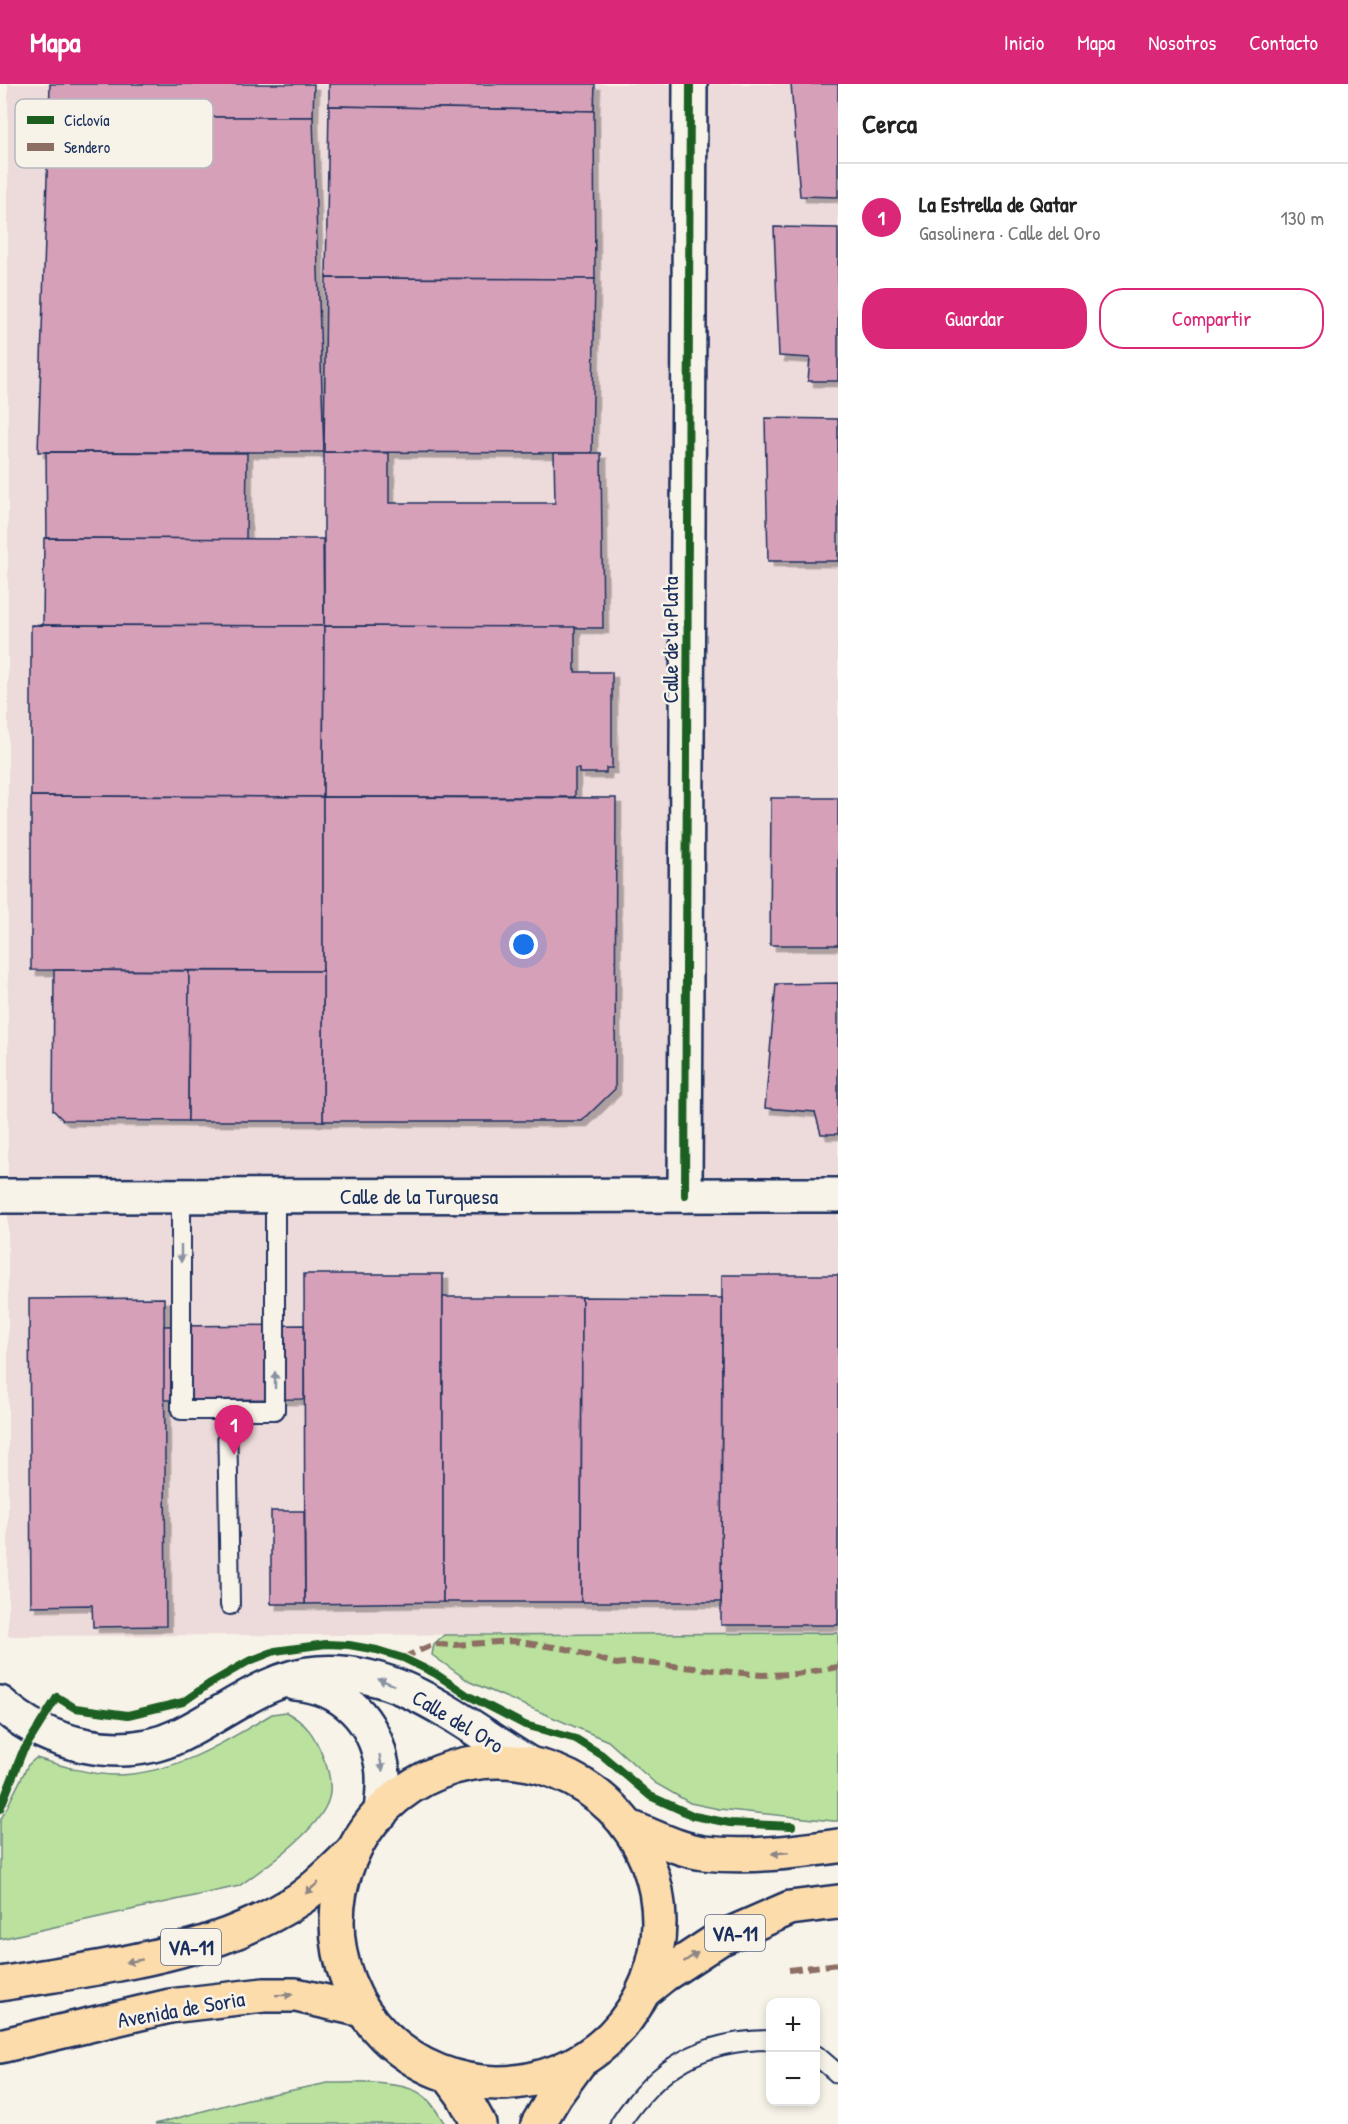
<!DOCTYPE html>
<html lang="es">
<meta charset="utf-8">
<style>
:root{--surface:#fff;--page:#f6f6f6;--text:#222;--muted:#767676;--line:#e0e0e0;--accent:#db2777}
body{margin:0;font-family:"Patrick Hand",sans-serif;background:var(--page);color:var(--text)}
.controls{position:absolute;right:18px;bottom:18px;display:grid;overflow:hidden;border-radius:12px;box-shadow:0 3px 9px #0003}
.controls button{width:54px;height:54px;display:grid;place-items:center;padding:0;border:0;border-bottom:2px solid var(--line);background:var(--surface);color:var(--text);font:30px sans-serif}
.you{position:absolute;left:524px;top:861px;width:21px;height:21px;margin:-15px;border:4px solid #fff;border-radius:50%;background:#1a73e8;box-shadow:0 0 0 9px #1a73e833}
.badge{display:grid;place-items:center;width:39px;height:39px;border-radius:50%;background:var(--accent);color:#fff;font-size:20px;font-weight:700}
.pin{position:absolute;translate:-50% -50px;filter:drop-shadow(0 2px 3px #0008)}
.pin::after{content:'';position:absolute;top:32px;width:21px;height:18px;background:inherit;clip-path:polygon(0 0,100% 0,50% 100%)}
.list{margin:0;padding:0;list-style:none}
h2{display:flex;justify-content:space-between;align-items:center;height:78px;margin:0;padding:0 24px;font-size:26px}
h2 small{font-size:20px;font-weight:400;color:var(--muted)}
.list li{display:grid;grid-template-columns:39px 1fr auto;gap:18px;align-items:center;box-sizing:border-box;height:108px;padding:0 24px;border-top:2px solid var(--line)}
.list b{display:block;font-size:22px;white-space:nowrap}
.list p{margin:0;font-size:20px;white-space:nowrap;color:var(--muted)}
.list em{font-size:20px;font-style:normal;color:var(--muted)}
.actions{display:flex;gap:12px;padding:18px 24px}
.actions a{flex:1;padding:14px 0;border:2px solid var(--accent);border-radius:24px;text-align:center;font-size:21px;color:var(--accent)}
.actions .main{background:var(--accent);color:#fff}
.map{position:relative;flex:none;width:838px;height:2040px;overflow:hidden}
header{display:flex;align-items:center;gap:36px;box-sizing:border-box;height:84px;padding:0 30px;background:var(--accent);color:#fff}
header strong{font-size:28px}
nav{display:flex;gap:33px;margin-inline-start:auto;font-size:21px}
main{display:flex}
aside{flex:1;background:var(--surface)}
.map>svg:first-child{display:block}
.built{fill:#eddada}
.green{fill:#bae19d;stroke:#6a887e;stroke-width:1.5}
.building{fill:#d6a1b8;stroke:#1b2f5e;stroke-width:1.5;filter:url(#shadow)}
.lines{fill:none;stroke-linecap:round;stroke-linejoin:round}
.lane-casing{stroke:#1b2f5e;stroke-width:22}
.street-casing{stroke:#1b2f5e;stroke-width:38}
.secondary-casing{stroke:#1b2f5e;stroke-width:38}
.highway-casing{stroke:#1b2f5e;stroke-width:38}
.lane{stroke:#f7f3e8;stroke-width:18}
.street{stroke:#f7f3e8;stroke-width:33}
.secondary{stroke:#f7f3e8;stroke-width:33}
.highway{stroke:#fddcac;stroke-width:33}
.quiet{stroke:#8d6e63;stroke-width:6;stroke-dasharray:12 6;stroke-linecap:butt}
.cycleway-casing{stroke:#f7f3e8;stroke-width:11}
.cycleway{stroke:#1b5e20;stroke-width:8}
.oneway{fill:#8991a3}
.oneway2{fill:#8c8685}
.labels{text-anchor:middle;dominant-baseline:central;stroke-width:5;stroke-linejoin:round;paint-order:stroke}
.shield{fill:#f7f3e8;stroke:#5d6a87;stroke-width:1.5}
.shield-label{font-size:21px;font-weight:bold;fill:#1b2f5e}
.street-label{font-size:22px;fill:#1b2f5e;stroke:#f7f3e8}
.key{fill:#f7f3e8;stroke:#b5b8bf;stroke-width:1.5}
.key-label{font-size:16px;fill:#1b2f5e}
</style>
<header>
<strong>Mapa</strong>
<nav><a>Inicio</a><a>Mapa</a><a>Nosotros</a><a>Contacto</a></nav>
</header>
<main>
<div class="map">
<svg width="838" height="2040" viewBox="0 0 838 2040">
<defs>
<filter id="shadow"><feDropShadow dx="5.5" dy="5.5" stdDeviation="0" flood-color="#0004"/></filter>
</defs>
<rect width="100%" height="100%" fill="#f7f3e8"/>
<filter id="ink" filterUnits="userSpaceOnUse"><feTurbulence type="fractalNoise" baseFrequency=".0167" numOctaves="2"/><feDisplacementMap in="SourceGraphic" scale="12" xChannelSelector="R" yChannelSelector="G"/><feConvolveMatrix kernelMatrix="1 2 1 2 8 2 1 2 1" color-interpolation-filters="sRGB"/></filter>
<g filter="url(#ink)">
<path class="built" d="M 8,0 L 838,0 L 838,1549 L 8,1552 Z"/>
<g class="green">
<path d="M 838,1549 L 838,1737 L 833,1737 L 719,1725 L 690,1719 L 655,1699 L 608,1657 L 470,1598 L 432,1571 L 434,1560 L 444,1551 Z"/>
<path d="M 286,1628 C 307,1640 314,1650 323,1673 C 328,1684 331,1696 330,1708 C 328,1741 264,1784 239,1802 L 0,1855 L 0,1737 L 28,1681 L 36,1674 C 59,1681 94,1692 118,1691 C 176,1689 224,1659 272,1630 Z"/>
<path d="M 328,1999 C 353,1999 401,1996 421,2010 C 432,2017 438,2030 445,2040 L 155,2040 L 248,2015 Z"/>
</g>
<g class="building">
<path d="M 50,0 L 314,0 L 313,33 L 49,33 Z"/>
<path d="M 329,0 L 595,0 L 594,27 L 329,22 Z"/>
<path d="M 791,0 L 838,0 L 838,113 L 800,112 Z"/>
<path d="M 329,22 L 594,27 L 595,195 L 326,194 Z"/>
<path d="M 49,33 L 313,33 L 324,368 L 38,368 Z"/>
<path d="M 774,143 L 838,144 L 838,297 L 808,297 L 810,274 L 779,272 Z"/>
<path d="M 326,194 L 595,195 L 592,369 L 324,368 Z"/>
<path d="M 765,334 L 838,335 L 838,477 L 768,477 Z"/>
<path d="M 46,368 L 247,369 L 246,455 L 47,454 Z"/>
<path d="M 324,368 L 389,369 L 389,419 L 555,419 L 554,369 L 601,369 L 603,544 L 324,542 Z"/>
<path d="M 44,454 L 323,455 L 324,542 L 43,541 Z"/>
<path d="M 31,541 L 324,542 L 323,713 L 31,712 Z"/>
<path d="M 324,542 L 575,543 L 575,588 L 612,588 L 612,684 L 606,684 L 606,689 L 579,689 L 579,685 L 575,685 L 575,713 L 323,713 Z"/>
<path d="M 31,712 L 323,713 L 323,887 L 31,886 Z"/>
<path d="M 323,713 L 616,714 L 615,1005 L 582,1037 L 323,1037 Z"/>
<path d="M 771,714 L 838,714 L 838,861 L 770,861 Z"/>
<path d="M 54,886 L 189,887 L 188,1037 L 63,1036 L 53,1026 Z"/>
<path d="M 189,887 L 323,887 L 323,1037 L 188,1037 Z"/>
<path d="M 838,899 L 838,1050 L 821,1050 L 815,1028 L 765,1024 L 776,900 Z"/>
<path d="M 304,1190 L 443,1190 L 443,1518 L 305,1520 Z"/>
<path d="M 722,1191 L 838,1191 L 838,1541 L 721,1541 Z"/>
<path d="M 443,1213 L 582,1213 L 581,1518 L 443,1518 Z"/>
<path d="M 582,1213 L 722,1214 L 721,1518 L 581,1518 Z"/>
<path d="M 164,1214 L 166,1542 L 93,1543 L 92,1521 L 31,1522 L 29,1215 Z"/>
<path d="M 304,1241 L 304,1315 L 164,1316 L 164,1242 Z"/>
<path d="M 271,1427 L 304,1427 L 305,1520 L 271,1520 Z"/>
</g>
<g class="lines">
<g class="lane-casing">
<g id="lane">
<path d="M 181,1112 L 181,1326 L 275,1326 L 275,1112"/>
<path d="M 227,1326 L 230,1521"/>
<path d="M 816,1971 L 838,1990"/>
<path d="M 620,2040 C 657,1983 702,1956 770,1956"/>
</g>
</g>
<g class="street-casing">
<g id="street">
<path d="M 685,1111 L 690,0"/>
<path d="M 0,1112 L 838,1111"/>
</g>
</g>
<g class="secondary-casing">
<g id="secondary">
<path d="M 295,1599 C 343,1603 374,1635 382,1682 C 385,1697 382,1714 381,1729"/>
<path d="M 0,1619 C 46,1661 121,1679 178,1652 C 223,1631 267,1592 318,1589 C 399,1583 463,1640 528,1679"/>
</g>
</g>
<g class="highway-casing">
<g id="highway">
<circle cx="498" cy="1838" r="161"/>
<path d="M 629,1743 C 653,1752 679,1766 704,1769 C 749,1774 794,1768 838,1762"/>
<path d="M 0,1900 C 102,1882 212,1873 301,1814 C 319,1801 336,1784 352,1768"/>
<path d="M 644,1907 L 664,1891 L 719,1855 L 790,1824 L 838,1818"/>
<path d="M 0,1962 L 170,1922 L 264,1911 L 296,1911 L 362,1926"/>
<path d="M 449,1992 L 463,2011 L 479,2040"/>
<path d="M 538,2040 L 556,2010 L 580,1977"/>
</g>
</g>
<use href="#lane" class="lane"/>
<use href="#street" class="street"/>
<use href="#secondary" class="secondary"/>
<use href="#highway" class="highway"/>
<g class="quiet">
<path d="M 403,1574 L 434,1560 L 453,1561 L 513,1557 L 567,1565 L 616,1580 L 635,1578 L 762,1591 L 796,1590 L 838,1583"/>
<path d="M 789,1886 L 838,1880"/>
</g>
<g class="cycleway-casing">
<g id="cycleway">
<path d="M 685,1111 L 690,0"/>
<path d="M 0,1725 L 22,1669 L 57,1613 L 75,1624 L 128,1631 L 183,1618 L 209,1600 L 247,1578 L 275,1567 L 326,1560 L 349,1561 L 377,1566 L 403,1574 L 436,1590 L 467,1611 L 525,1641 L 576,1655 L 602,1671 L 650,1712 L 694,1732 L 730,1739 L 792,1742"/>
</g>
</g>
<use href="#cycleway" class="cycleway"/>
</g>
<defs><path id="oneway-solid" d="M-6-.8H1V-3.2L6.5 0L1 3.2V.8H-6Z" transform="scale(1.5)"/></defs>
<g class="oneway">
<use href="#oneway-solid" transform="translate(181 1170) rotate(90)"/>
<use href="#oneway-solid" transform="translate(275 1296) rotate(-90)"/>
<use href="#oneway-solid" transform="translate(386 1598) rotate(-159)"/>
<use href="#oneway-solid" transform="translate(381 1679) rotate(80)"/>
</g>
<g class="oneway2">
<use href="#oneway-solid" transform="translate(780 1769) rotate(175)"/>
<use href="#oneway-solid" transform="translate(312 1804) rotate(139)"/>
<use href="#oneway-solid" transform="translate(691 1873) rotate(-33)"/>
<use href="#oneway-solid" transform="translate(134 1877) rotate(170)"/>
<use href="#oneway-solid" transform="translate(284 1911) rotate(-1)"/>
</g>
</g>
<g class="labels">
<g class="shield">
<rect x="705" y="1831" width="60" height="36" rx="4.5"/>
<rect x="161" y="1845" width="60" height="36" rx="4.5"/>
</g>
<g class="shield-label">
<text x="735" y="1849">VA-11</text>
<text x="191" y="1863">VA-11</text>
</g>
<g class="street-label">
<text transform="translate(670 556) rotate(-90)">Calle de la Plata</text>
<text x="419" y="1112">Calle de la Turquesa</text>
<text transform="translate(458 1637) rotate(31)">Calle del Oro</text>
<text transform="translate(181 1925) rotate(-10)">Avenida de Soria</text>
</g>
</g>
<rect x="15" y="15" width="198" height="69" rx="9" class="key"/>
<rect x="27" y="32" width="27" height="8" fill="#1b5e20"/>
<rect x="27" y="59" width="27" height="8" fill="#8d6e63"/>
<g class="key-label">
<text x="64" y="42">Ciclovía</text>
<text x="64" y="69">Sendero</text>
</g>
</svg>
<div class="controls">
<button>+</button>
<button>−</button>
</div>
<div class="you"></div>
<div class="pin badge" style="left:234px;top:1371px">1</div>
</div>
<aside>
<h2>Cerca<small></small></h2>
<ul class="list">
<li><span class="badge">1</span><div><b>La Estrella de Qatar</b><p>Gasolinera · Calle del Oro</p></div><em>130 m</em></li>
</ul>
<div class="actions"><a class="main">Guardar</a><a>Compartir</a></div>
</aside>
</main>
